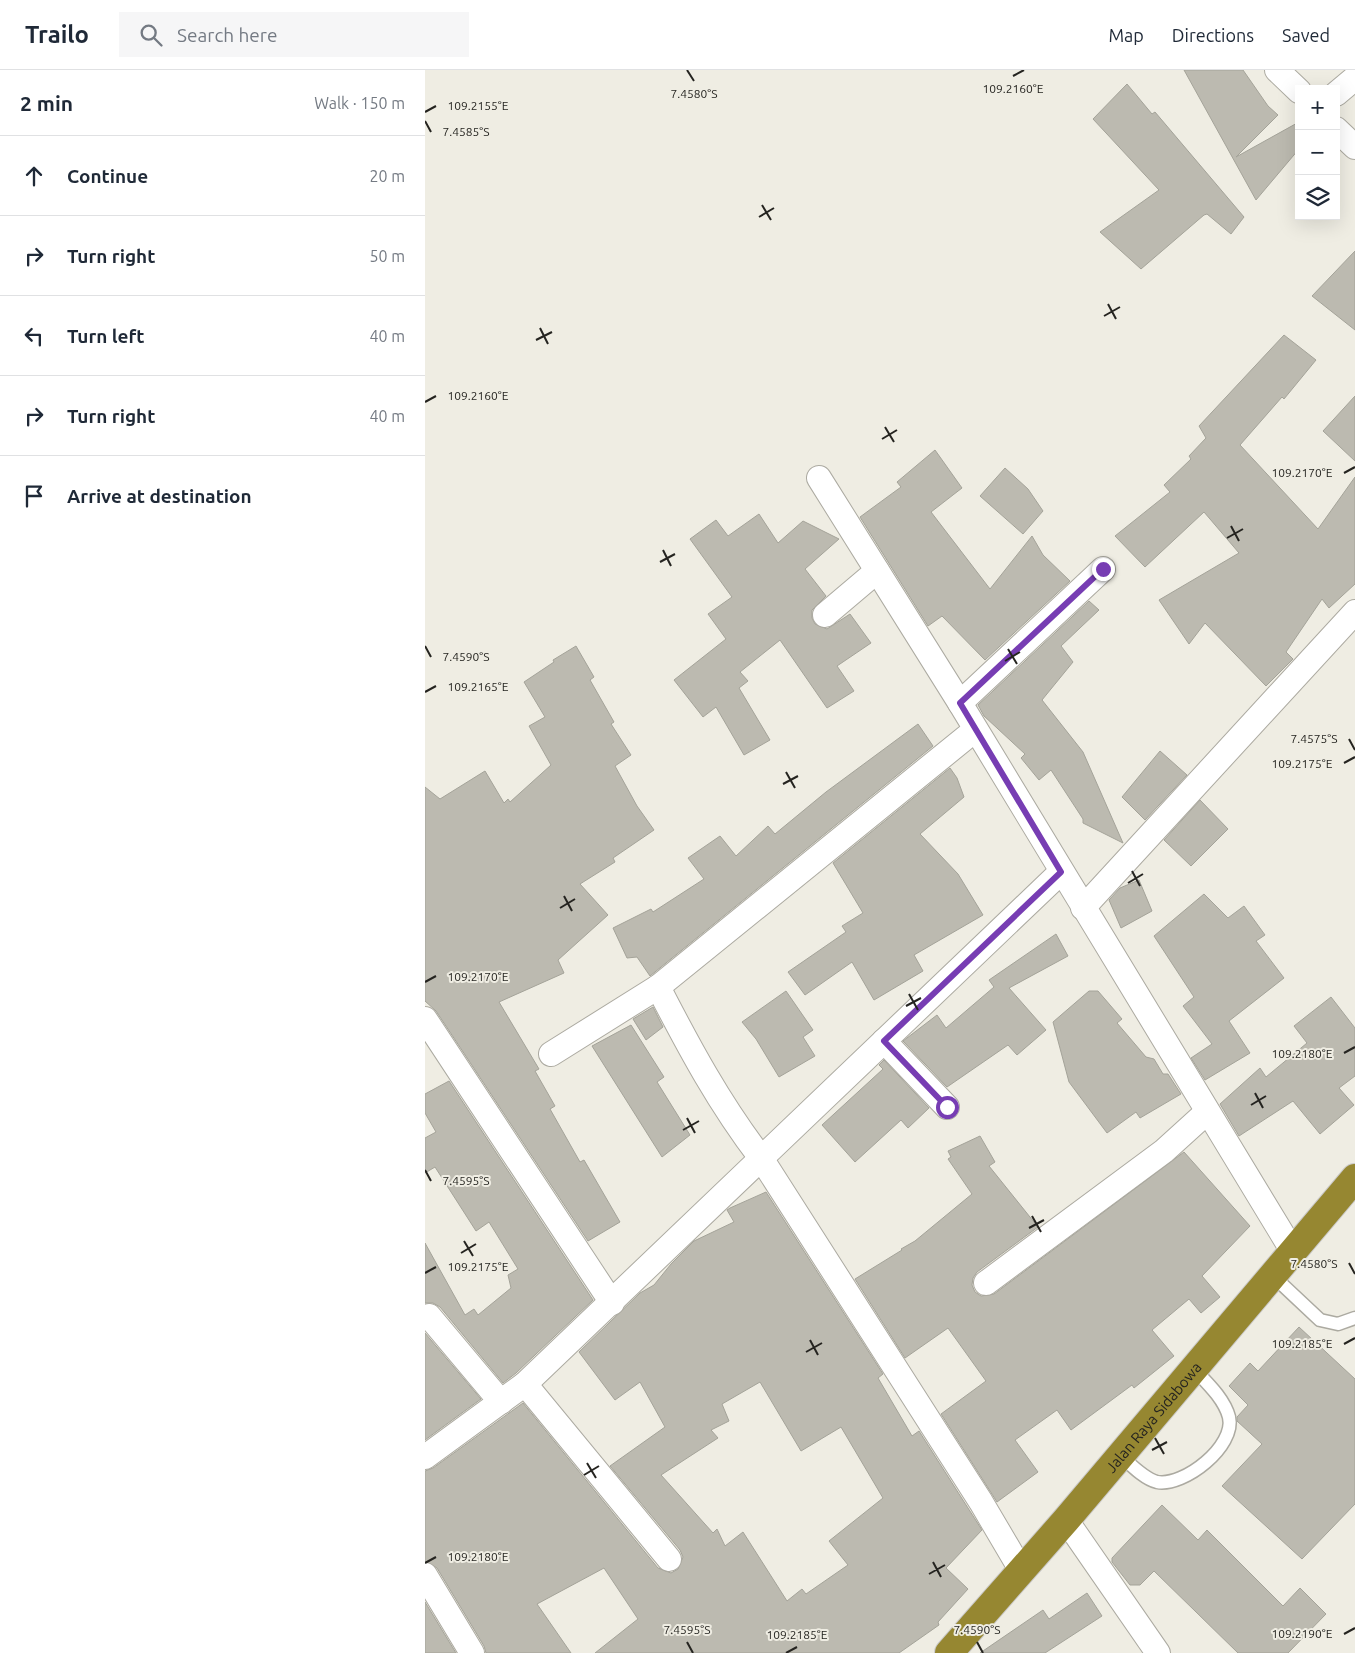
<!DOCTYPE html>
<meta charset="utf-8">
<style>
:root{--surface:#fff;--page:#f6f6f7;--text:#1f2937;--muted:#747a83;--line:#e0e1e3}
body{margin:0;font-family:Ubuntu,sans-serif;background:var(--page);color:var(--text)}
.controls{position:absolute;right:15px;top:15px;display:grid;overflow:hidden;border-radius:0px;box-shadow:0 5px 20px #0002}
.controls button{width:45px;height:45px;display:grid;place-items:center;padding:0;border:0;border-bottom:1px solid var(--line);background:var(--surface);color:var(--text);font:25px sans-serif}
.stop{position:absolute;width:15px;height:15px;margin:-11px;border:4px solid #773db3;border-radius:50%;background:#fff}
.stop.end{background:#773db3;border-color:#fff;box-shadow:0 1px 5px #0008}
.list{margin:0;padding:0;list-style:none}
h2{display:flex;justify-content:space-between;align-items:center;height:65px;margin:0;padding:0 20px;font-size:21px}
h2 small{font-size:16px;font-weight:400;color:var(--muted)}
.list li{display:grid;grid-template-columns:32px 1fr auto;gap:15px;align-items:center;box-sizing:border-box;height:80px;padding:0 20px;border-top:1px solid var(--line)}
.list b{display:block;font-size:19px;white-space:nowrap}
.list em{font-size:16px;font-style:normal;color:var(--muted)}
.icon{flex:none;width:28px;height:28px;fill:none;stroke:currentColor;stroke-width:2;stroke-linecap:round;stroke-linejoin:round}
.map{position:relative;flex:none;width:930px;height:1583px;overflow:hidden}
header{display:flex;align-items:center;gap:30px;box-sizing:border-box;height:70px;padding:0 25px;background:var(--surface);border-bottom:1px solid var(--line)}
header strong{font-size:24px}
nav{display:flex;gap:28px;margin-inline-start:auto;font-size:18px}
.search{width:350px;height:45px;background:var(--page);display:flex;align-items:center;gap:12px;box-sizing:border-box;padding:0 18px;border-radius:0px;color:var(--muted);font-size:19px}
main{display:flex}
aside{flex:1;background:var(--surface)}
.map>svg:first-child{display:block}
.building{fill:#bcbab0;stroke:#a4a399;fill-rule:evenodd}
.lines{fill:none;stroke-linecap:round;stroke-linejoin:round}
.lane-casing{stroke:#acaaa1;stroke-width:15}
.street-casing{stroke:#acaaa1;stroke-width:26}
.highway-casing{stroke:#cbcac9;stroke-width:30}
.lane{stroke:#fff;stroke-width:12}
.street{stroke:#fff;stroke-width:24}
.highway{stroke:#968731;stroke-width:28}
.route{stroke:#773db3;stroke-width:6}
.ticks{fill:none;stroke:#252420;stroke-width:2}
.labels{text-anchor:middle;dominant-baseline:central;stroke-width:4;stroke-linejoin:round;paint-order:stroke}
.street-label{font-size:15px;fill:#252420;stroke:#efede3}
.ticks-label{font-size:12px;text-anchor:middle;fill:#252420;stroke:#efede3;stroke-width:4;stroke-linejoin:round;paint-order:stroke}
</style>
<header>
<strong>Trailo</strong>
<div class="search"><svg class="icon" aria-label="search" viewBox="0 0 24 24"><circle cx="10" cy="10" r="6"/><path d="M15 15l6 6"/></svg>Search here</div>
<nav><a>Map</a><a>Directions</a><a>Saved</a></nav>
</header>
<main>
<aside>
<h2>2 min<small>Walk · 150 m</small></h2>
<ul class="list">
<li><svg class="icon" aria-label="ahead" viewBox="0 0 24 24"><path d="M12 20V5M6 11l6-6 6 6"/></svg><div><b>Continue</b></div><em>20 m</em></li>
<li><svg class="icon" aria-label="right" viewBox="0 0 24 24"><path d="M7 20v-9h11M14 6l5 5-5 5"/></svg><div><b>Turn right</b></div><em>50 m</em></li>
<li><svg class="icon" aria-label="left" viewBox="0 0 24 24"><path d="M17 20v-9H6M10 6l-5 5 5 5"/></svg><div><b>Turn left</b></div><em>40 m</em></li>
<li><svg class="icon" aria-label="right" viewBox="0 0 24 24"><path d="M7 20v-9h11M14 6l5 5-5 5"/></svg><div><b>Turn right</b></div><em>40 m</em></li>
<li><svg class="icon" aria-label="arrive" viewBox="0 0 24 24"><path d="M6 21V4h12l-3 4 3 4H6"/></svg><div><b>Arrive at destination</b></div></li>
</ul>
</aside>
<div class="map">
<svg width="930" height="1583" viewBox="0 0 930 1583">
<rect width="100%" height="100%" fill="#efede3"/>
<g class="building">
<path d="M 759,0 L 818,0 L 843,36 L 853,45 L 811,87 L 874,52 L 874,79 L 831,130 Z"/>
<path d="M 702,14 L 727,44 L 730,42 L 819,147 L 806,164 L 782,144 L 779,145 L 716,199 L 675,162 L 734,120 L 668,49 Z"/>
<path d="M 930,181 L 930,260 L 887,226 Z"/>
<path d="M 859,265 L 891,290 L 859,329 L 857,327 L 815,375 L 893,459 L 930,407 L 930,514 L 904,538 L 897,529 L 861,582 L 868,589 L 841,616 L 780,553 L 764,574 L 734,530 L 814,483 L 779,442 L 720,497 L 690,466 L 745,422 L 739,415 L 766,389 L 764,386 L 781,368 L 774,356 Z"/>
<path d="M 930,326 L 930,391 L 898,361 Z"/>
<path d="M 510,380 L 537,418 L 506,442 L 565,519 L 607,466 L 618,485 L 645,511 L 560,590 L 517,546 L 503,556 L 435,447 L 476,417 L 472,412 Z"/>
<path d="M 580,398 L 603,419 L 618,441 L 598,464 L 555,426 Z"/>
<path d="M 334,444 L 353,473 L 378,451 L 414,469 L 380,499 L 401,526 L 387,540 L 387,548 L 390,554 L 402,559 L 425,544 L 446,573 L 412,596 L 429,621 L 402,638 L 355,570 L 315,602 L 323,611 L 314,618 L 345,670 L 319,685 L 291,637 L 278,647 L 249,610 L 301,569 L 283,544 L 307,527 L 265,469 L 291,450 L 303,466 Z"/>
<path d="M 664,531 L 674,540 L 636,576 L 648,592 L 617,630 L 658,682 L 698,773 L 658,753 L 658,749 L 626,700 L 614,710 L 596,688 L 600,684 L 559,646 L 553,635 Z"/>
<path d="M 151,576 L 169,607 L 165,610 L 189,652 L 186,654 L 206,685 L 190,696 L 212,736 L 229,760 L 188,788 L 190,792 L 155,814 L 183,845 L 133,890 L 139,903 L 74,932 L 114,999 L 110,1001 L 130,1036 L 125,1039 L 155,1092 L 159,1090 L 195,1152 L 163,1171 L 11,941 L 0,931 L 0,717 L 15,729 L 60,701 L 79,733 L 83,729 L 85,732 L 126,695 L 104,656 L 120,647 L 99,612 L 129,592 L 128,590 Z"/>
<path d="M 493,654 L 508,676 L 225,906 L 212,887 L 202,888 L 188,858 L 226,839 L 228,842 L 279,809 L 263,788 L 295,766 L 311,786 L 343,756 L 350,764 L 401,722 Z"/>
<path d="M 735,681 L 762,705 L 720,750 L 697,727 Z"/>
<path d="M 525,698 L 532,708 L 539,727 L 495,764 L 533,804 L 558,845 L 489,885 L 498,901 L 449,930 L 427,892 L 380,925 L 363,902 L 421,862 L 417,856 L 438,843 L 408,793 Z"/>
<path d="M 775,730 L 803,759 L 766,796 L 739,770 Z"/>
<path d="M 714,810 L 727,841 L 696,858 L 684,830 L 695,818 Z"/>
<path d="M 779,824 L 803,848 L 819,836 L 840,865 L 831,871 L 859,908 L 804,951 L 825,983 L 780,1010 L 766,988 L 787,974 L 758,936 L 769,927 L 729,866 Z"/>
<path d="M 631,864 L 643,886 L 584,918 L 621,960 L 592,985 L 583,975 L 522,1017 L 478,971 L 512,945 L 521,958 L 569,917 L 564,910 Z"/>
<path d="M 361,921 L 388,960 L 378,967 L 390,986 L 354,1007 L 331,969 L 317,952 Z"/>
<path d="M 664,921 L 673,921 L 697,949 L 692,953 L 721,987 L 729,989 L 738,1004 L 743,1004 L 756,1024 L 715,1048 L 711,1042 L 682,1063 L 644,1012 L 628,952 Z"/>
<path d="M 906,927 L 930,958 L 930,1006 L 914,1018 L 929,1035 L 895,1064 L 868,1031 L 814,1066 L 795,1034 L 835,998 L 841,1007 L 882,973 L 869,956 Z"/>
<path d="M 228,937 L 238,957 L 221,970 L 208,949 Z"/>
<path d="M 206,955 L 239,1007 L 232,1012 L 265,1065 L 237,1087 L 167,976 Z"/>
<path d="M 459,990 L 504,1038 L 483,1058 L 476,1050 L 430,1092 L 397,1055 L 458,999 L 454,995 Z"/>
<path d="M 24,1011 L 168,1230 L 91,1303 L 78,1313 L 15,1237 L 8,1233 L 0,1233 L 0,1173 L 40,1245 L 49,1239 L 53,1245 L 86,1218 L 83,1205 L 93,1199 L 64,1152 L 51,1161 L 10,1097 L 0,1103 L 0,1068 L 11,1062 L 0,1043 L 0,1024 Z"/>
<path d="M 555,1066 L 570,1092 L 564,1096 L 613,1157 L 552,1202 L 548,1208 L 547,1215 L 550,1222 L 556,1226 L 569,1224 L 759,1082 L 825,1156 L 777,1206 L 795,1227 L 776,1243 L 764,1229 L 727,1260 L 749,1286 L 709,1318 L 707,1315 L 646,1360 L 632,1340 L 590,1370 L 613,1402 L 572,1432 L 516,1344 L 561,1311 L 523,1258 L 480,1288 L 430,1209 L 477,1180 L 476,1179 L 490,1171 L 547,1124 L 523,1089 L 526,1087 L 523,1081 Z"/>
<path d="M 341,1122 L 458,1304 L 453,1308 L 487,1366 L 494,1361 L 557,1460 L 521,1498 L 543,1519 L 513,1552 L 514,1555 L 474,1583 L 170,1583 L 213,1549 L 179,1498 L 112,1534 L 146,1583 L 61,1583 L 59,1576 L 12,1498 L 0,1491 L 0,1401 L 8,1398 L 98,1333 L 233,1498 L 246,1503 L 253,1499 L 258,1487 L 255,1480 L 185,1396 L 240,1357 L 215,1312 L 190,1330 L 154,1282 L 215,1223 L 229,1215 L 246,1194 L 269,1171 L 309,1152 L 302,1140 L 305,1138 ZM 335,1312 L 376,1381 L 416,1357 L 458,1428 L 404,1471 L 423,1495 L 381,1524 L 377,1519 L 362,1531 L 318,1462 L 300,1476 L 292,1459 L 288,1463 L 236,1405 L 293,1368 L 286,1360 L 304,1351 L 297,1334 Z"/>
<path d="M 874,1257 L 930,1309 L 930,1434 L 877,1489 L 797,1416 L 837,1374 L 812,1351 L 812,1347 L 823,1335 L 804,1316 L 825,1293 L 833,1301 Z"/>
<path d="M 0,1263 L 56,1329 L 0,1370 Z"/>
<path d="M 737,1435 L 773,1470 L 782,1460 L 858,1536 L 875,1518 L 901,1544 L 863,1583 L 813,1583 L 729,1501 L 715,1515 L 705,1515 L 687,1492 L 687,1488 Z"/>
<path d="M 662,1523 L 677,1546 L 620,1583 L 555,1583 L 618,1540 L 624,1549 Z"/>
<path d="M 0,1532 L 31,1583 L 0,1583 Z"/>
</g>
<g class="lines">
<g class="lane-casing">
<g id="lane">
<path d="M 847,1205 L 895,1250 L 913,1254 L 930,1248"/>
<path d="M 695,1385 C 705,1394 719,1409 732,1412 C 759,1417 811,1376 804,1347 C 799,1328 781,1312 768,1298"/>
</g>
</g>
<g class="street-casing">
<g id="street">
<path d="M 852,0 L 874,21"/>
<path d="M 911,24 L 930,8"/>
<path d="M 911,59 L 930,77"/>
<path d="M 394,408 L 535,633 L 867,1180"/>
<path d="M 400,545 L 452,501"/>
<path d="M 535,633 L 678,499"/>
<path d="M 658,838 L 930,542"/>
<path d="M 233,917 C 265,979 294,1033 336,1088 L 556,1432 L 596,1500"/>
<path d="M 0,949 L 187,1233"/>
<path d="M 459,971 L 522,1037"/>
<path d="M 126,984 L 233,917 L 550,660"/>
<path d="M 561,1213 L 739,1081 L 782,1042"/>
<path d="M 4,1246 L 76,1332"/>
<path d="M 100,1314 L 244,1489"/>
<path d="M 0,1387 L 100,1314 L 636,802"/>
<path d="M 641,1450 L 733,1583"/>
<path d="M 0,1505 L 47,1583"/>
</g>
</g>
<g class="highway-casing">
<g id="highway">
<path id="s1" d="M 524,1583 L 641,1450 L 930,1108"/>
</g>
</g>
<use href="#lane" class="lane"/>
<use href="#street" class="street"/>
<use href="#highway" class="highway"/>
</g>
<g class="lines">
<path class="route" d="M 522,1037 L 459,971 L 636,802 L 535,633 L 678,499"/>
</g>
<path class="ticks" d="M 262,0 L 269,11M 588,6 L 599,0M 0,42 L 11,36M 0,51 L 6,62M 337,135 L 346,150M 334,147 L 349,138M 683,234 L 691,249M 679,246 L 695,237M 115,258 L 123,274M 111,270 L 127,262M 0,332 L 11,326M 460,357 L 469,372M 457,369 L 472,360M 919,403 L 930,397M 806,456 L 814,471M 802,468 L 818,459M 238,480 L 246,496M 235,492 L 250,484M 0,576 L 6,587M 583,579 L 592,594M 580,591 L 595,582M 0,622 L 11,616M 924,669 L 930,680M 919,693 L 930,687M 361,702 L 370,718M 358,714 L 373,706M 707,801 L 715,816M 703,813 L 718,804M 139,826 L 147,841M 135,838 L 150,829M 0,912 L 11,906M 484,924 L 493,940M 481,936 L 496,928M 919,983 L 930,977M 830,1023 L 838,1038M 826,1035 L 841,1026M 262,1048 L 270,1063M 258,1060 L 274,1051M 0,1100 L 6,1111M 607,1146 L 616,1162M 604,1158 L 619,1150M 39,1171 L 48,1186M 36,1183 L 51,1174M 924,1193 L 930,1204M 0,1203 L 11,1197M 385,1270 L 393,1285M 919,1274 L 930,1268M 381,1282 L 397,1273M 730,1368 L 739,1384M 727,1380 L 742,1372M 162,1393 L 171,1408M 159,1405 L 174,1396M 508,1492 L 516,1507M 0,1493 L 11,1487M 504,1504 L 520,1495M 919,1564 L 930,1558M 262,1572 L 268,1583M 552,1572 L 558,1583M 361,1583 L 372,1577"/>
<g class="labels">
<g class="street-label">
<text stroke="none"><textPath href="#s1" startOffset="312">Jalan Raya Sidabowa</textPath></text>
</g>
</g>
<g class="ticks-label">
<text x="588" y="23">109.2160°E</text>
<text x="269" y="28">7.4580°S</text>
<text x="53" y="40">109.2155°E</text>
<text x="41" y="66">7.4585°S</text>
<text x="53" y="330">109.2160°E</text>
<text x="877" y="407">109.2170°E</text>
<text x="41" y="591">7.4590°S</text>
<text x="53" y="621">109.2165°E</text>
<text x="889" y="673">7.4575°S</text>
<text x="877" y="698">109.2175°E</text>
<text x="53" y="911">109.2170°E</text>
<text x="877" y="988">109.2180°E</text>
<text x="41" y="1115">7.4595°S</text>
<text x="889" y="1198">7.4580°S</text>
<text x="53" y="1201">109.2175°E</text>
<text x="877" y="1278">109.2185°E</text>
<text x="53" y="1491">109.2180°E</text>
<text x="262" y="1564">7.4595°S</text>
<text x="552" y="1564">7.4590°S</text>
<text x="877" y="1568">109.2190°E</text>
<text x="372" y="1569">109.2185°E</text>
</g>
</svg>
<div class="controls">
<button>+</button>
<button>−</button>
<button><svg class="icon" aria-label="layers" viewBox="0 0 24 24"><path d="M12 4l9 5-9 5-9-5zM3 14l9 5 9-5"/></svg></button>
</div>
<div class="stop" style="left:522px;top:1037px"></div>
<div class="stop end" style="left:678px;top:499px"></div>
</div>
</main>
